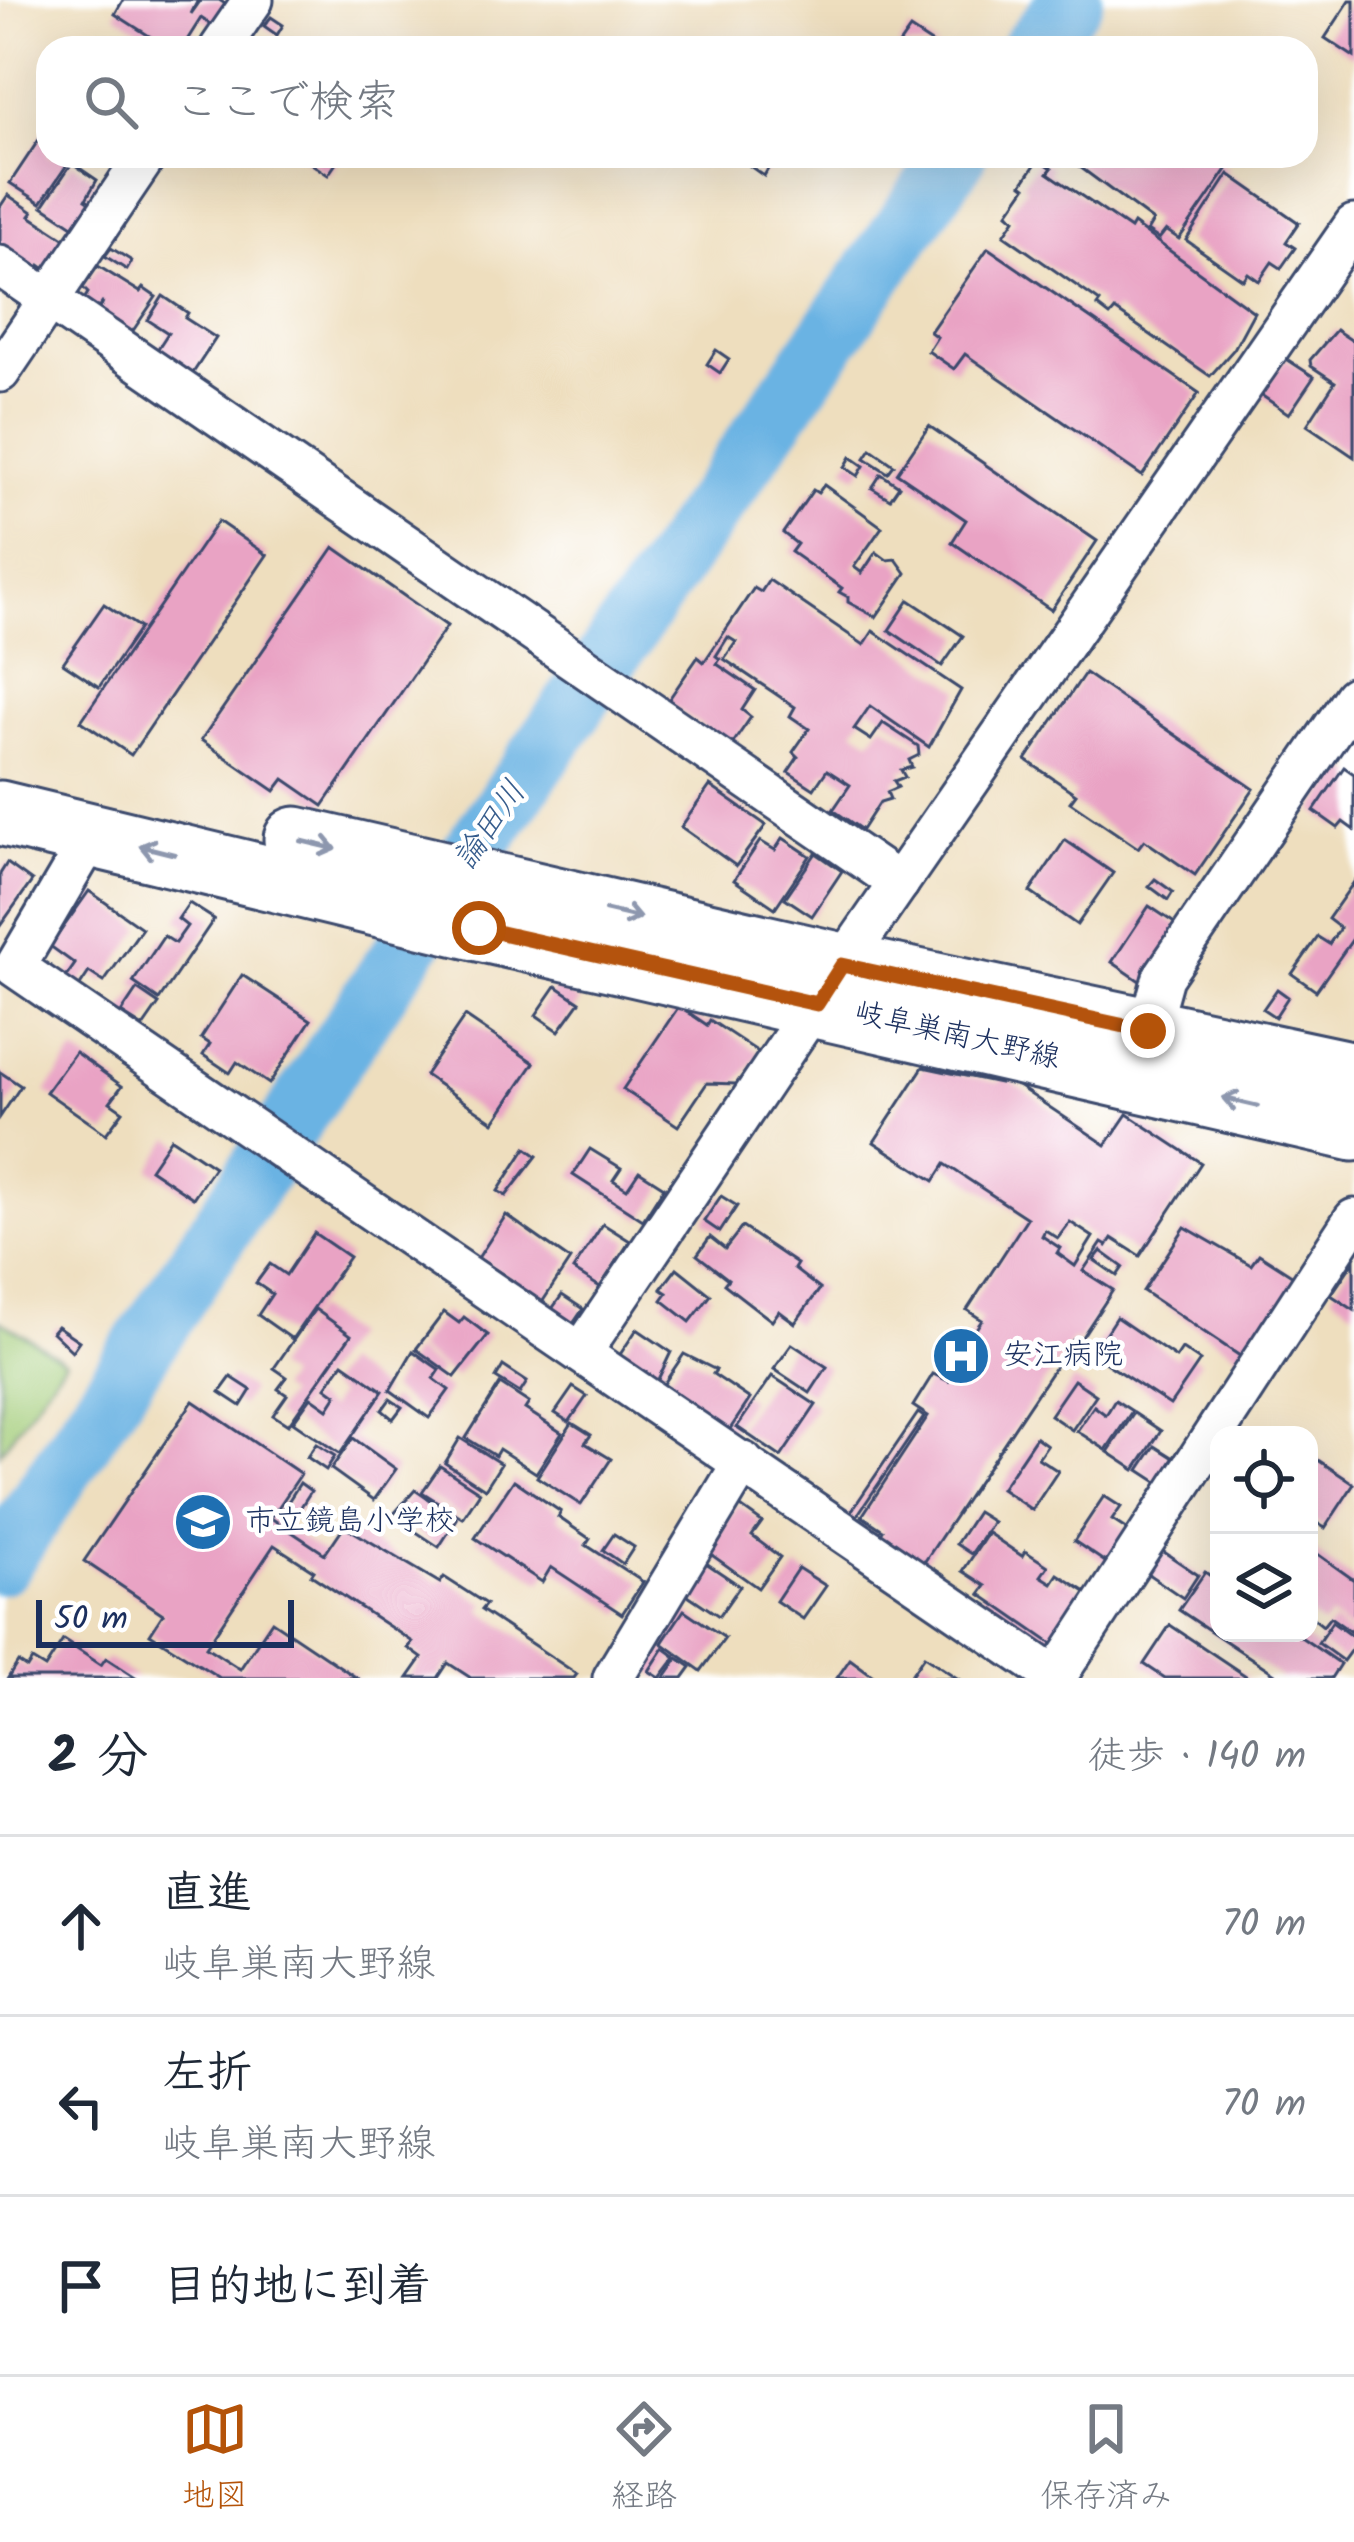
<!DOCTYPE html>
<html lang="ja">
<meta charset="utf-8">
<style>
:root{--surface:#fff;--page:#f6f6f7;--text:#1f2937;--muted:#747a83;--line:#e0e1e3;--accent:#b45309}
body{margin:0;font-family:Kalam,"Klee One",sans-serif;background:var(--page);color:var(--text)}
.controls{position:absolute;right:36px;bottom:36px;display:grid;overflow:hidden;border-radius:24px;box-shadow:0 12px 48px #0002}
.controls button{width:108px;height:108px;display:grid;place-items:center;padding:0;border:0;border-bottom:3px solid var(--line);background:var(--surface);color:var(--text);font:60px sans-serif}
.scale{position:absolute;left:36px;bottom:30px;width:258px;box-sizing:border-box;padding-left:12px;border:6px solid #1b2f5e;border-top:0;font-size:33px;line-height:42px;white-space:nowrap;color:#1b2f5e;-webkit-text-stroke:9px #fff;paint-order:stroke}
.stop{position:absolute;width:36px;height:36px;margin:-27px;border:9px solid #b45309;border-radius:50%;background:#fff}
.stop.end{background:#b45309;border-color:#fff;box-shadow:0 3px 12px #0008}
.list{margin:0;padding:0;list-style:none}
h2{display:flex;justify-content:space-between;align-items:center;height:156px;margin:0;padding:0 48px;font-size:51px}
h2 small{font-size:39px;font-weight:400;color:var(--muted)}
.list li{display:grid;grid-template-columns:78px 1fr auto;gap:36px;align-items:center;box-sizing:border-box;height:180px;padding:0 48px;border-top:3px solid var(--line)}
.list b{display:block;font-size:45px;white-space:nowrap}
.list p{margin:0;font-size:39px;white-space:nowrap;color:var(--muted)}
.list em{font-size:39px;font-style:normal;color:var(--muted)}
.icon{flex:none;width:66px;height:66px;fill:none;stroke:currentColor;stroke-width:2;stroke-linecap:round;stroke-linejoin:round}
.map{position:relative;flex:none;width:1354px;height:1678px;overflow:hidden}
.search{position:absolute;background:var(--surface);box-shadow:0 12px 48px #0002;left:36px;right:36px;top:36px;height:132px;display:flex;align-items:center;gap:30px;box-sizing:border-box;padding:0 42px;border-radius:36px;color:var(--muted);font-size:45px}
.sheet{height:696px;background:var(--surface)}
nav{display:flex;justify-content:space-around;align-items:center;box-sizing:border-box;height:168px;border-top:3px solid var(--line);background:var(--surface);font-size:33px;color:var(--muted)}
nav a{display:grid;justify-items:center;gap:6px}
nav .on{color:var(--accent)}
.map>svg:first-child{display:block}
.green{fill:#a2cc78;stroke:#5e7e6b;stroke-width:3}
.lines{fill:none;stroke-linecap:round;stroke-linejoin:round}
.river{stroke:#6bb3e3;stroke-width:63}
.building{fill:#e9a3c4;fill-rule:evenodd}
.street-casing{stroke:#3b496c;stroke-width:45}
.primary-casing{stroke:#3b496c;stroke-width:69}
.street{stroke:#fff;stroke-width:39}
.primary{stroke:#fff;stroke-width:63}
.oneway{stroke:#8d97ae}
.route{stroke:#b45309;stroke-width:15}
.labels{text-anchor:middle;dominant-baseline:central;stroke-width:9;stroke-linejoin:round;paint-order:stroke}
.street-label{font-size:30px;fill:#1b2f5e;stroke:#fff}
.poi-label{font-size:30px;fill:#1b2f5e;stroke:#fff;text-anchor:start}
.water-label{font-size:33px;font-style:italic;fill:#375d8d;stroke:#fff}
</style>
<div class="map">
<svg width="1354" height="1678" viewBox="0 0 1354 1678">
<rect width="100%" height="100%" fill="#fff"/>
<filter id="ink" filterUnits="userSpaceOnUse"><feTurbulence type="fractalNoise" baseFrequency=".00833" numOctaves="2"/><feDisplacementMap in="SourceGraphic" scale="24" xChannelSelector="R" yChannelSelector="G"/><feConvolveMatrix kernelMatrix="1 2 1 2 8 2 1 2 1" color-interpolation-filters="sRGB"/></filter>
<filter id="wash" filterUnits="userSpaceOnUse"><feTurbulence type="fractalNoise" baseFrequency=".004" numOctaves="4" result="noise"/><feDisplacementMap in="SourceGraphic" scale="48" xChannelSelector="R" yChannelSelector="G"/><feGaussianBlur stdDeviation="2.7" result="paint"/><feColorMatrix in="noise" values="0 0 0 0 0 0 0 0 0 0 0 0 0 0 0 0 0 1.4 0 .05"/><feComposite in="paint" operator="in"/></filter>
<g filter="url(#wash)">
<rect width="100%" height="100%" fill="#eedebe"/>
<path class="green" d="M 0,1320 L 65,1361 L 0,1453 Z"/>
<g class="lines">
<g class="river">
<path d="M 1032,48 L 1072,0"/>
<path d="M 0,1563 L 392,969 L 955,156"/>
</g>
</g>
<g id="blocks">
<g class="building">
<path d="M 123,0 L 198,0 L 191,14 L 201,0 L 219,0 L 227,5 L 213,26 L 201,18 L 182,48 L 168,48 L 115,14 Z"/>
<path d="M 1350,0 L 1354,0 L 1354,57 L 1325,38 Z"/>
<path d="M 271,17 L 283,25 L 277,35 L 264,26 Z"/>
<path d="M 910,29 L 939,48 L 898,46 Z"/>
<path d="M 48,126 L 48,156 L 73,156 L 41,203 L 10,183 Z"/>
<path d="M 300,156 L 341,156 L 328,175 Z"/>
<path d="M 1065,156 L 1211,156 L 1228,168 L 1179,239 L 1166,230 L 1159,239 L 1147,231 L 1153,221 Z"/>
<path d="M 755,158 L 769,167 L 764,176 L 750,166 Z"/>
<path d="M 1039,159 L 1052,168 L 1048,173 L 1130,229 L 1133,224 L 1254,312 L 1234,349 L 1210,376 L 1115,310 L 1110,316 L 1097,306 L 1100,302 L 1004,235 L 1015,219 L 1008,213 L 1026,187 L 1022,184 Z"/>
<path d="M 72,163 L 97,180 L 86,199 L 92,203 L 76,228 L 43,206 Z"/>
<path d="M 1229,174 L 1299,223 L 1286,242 L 1295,248 L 1281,268 L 1272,262 L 1259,281 L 1248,273 L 1243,280 L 1186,240 Z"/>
<path d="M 8,195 L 33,212 L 30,216 L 67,240 L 47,270 L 40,265 L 34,274 L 0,251 L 0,207 Z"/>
<path d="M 111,248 L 132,261 L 127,270 L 105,256 Z"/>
<path d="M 988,248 L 1199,393 L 1142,476 L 965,354 L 954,369 L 928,351 L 937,337 L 930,332 Z"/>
<path d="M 98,266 L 140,292 L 143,288 L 156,297 L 130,335 L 98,313 L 103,302 L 94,314 L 81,304 L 88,293 L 83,288 Z"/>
<path d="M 163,296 L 188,313 L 185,318 L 216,338 L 191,376 L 155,353 L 168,333 L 148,320 Z"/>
<path d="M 1336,330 L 1354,342 L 1354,457 L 1307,425 L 1335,382 L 1311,366 L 1310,360 Z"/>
<path d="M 716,350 L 729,359 L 720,373 L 707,364 Z"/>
<path d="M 1285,358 L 1314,377 L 1289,414 L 1261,395 Z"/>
<path d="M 929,426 L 1097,541 L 1051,610 L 952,542 L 966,520 L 897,473 Z"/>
<path d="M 871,449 L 894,465 L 888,473 L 865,458 Z"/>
<path d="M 851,457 L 864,466 L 858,476 L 845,467 Z"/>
<path d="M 881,474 L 899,486 L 890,499 L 872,488 Z"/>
<path d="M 824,485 L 882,527 L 854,567 L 862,573 L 876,552 L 887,560 L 896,559 L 906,573 L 876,617 L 848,602 L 848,597 L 839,592 L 842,588 L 791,552 L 797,544 L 783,533 L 813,490 L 818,493 Z"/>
<path d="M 218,521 L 267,555 L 131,755 L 81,721 Z"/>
<path d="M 334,547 L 447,626 L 323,806 L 284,779 L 275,791 L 201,740 Z"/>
<path d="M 769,580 L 864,645 L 873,631 L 961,690 L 929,747 L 870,706 L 854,729 L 871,740 L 883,723 L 918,746 L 919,755 L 909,760 L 912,767 L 901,770 L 905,777 L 894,781 L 898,787 L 887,792 L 890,799 L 880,802 L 862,830 L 833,810 L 850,785 L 827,770 L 814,789 L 788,772 L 798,757 L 793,752 L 809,729 L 790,716 L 795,707 L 724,659 L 736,642 L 728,637 L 716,656 L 720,659 L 717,664 L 755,690 L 742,710 L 751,717 L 731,746 L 667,702 L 698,657 L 704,662 L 754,588 L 761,592 Z"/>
<path d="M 909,600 L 963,636 L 942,666 L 889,630 Z"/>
<path d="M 104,604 L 140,628 L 99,687 L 63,663 Z"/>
<path d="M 1085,673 L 1254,789 L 1195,875 L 1144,840 L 1138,848 L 1070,802 L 1076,794 L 1026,760 Z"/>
<path d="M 1344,767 L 1354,774 L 1354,830 L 1343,822 L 1338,828 L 1314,811 Z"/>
<path d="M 710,786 L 766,825 L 736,866 L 681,827 Z"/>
<path d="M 783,838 L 810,856 L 775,908 L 734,880 L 760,841 L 775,850 Z"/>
<path d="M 1065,840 L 1113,873 L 1077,925 L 1030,892 Z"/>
<path d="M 816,853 L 842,871 L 812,916 L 785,898 Z"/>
<path d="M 7,863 L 32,881 L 0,926 L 0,874 Z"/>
<path d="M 1155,879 L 1173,892 L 1168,900 L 1149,886 Z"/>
<path d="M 1354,882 L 1354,937 L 1316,991 L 1292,974 L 1318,937 L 1329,944 L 1340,928 L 1328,919 Z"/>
<path d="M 89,891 L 142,928 L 104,982 L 89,972 L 79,987 L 66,977 L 75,964 L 50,946 Z"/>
<path d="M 189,903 L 214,919 L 159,1000 L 133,982 L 164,936 L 175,943 L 187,926 L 178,919 Z"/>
<path d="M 1149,906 L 1185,930 L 1147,986 L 1112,962 Z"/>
<path d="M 242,975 L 311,1020 L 269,1084 L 237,1062 L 230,1073 L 203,1055 L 210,1044 L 201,1038 Z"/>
<path d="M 556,986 L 580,1002 L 559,1031 L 536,1015 Z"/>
<path d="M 137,989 L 159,1004 L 143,1027 L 121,1013 Z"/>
<path d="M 1277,989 L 1288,997 L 1275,1017 L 1263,1009 Z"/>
<path d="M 679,1006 L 707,1025 L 710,1020 L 760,1053 L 736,1084 L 707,1083 L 678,1126 L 623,1089 Z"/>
<path d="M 465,1016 L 534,1063 L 494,1122 L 425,1075 Z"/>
<path d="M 75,1052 L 122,1086 L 110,1102 L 123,1111 L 106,1134 L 46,1092 Z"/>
<path d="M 923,1067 L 999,1083 L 1003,1076 L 1106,1145 L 1127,1114 L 1201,1163 L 1140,1256 L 1112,1238 L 1107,1246 L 1102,1243 L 1083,1271 L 1113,1290 L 1078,1343 L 1073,1340 L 921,1567 L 878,1538 L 883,1530 L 862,1516 L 928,1416 L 913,1406 L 933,1374 L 950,1382 L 943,1378 L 982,1320 L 967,1310 L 1027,1218 L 945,1164 L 934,1181 L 874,1142 ZM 1070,1222 L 1093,1237 L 1075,1266 L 1057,1253 L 1060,1248 L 1042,1236 L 1045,1230 L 1058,1238 Z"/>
<path d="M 0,1072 L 21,1086 L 0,1117 Z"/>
<path d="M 171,1138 L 214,1167 L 193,1198 L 150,1169 Z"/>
<path d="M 526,1148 L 537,1156 L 506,1196 L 498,1191 Z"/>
<path d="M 590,1149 L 621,1168 L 613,1180 L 627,1189 L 639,1171 L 664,1187 L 643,1220 L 573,1175 Z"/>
<path d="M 721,1196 L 737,1206 L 720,1232 L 704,1221 Z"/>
<path d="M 506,1215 L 570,1260 L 537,1310 L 507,1290 L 513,1281 L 478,1258 Z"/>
<path d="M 603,1224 L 630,1241 L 600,1287 L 573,1270 Z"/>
<path d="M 742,1227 L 797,1264 L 794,1269 L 820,1289 L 795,1323 L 779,1311 L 772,1321 L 724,1284 L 728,1279 L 697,1255 L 710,1237 L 725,1249 Z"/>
<path d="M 1185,1227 L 1251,1265 L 1259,1254 L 1301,1281 L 1252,1364 L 1143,1291 Z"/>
<path d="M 314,1233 L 349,1257 L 292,1339 L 258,1315 L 272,1294 L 256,1283 L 270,1264 L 286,1275 Z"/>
<path d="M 1101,1251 L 1123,1267 L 1117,1276 L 1094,1260 Z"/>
<path d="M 1354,1261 L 1354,1310 L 1331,1295 Z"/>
<path d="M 677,1268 L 711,1295 L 690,1322 L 662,1300 L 667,1293 L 661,1289 Z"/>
<path d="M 562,1295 L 583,1309 L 568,1331 L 547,1316 Z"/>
<path d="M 315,1309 L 351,1335 L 288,1425 L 273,1415 L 287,1395 L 278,1389 L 287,1377 L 274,1368 Z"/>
<path d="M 444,1312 L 459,1323 L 464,1317 L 488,1335 L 455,1377 L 416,1349 Z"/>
<path d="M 1116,1317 L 1176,1358 L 1182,1349 L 1200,1361 L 1170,1405 L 1092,1354 Z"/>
<path d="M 57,1326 L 79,1341 L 72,1351 L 52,1332 Z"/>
<path d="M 637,1329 L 671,1352 L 654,1388 L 615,1362 Z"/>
<path d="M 792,1344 L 827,1367 L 810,1393 L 774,1369 Z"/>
<path d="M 413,1351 L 440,1370 L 434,1379 L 449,1390 L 429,1418 L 390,1390 Z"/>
<path d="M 684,1354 L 716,1370 L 713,1374 L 750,1399 L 726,1435 L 659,1391 Z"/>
<path d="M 343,1363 L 383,1391 L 340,1454 L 293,1422 L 311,1397 L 328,1409 L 337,1395 L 326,1387 Z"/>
<path d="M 503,1366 L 527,1382 L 520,1393 L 496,1378 Z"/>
<path d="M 772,1376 L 816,1405 L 781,1457 L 737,1427 Z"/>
<path d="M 231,1377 L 251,1390 L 241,1406 L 220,1392 Z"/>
<path d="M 1074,1380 L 1096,1395 L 1072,1430 L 1050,1415 Z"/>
<path d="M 500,1384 L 529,1403 L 525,1409 L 562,1433 L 536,1473 L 499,1449 L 495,1456 L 466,1438 Z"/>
<path d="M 573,1387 L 587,1396 L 569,1422 L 555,1413 Z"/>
<path d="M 390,1399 L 402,1407 L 393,1419 L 382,1410 Z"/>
<path d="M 1115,1400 L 1132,1411 L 1106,1450 L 1077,1431 L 1094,1406 L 1106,1415 Z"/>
<path d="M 193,1401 L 301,1474 L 271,1518 L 325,1554 L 344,1526 L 440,1583 L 444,1577 L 486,1604 L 481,1610 L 577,1674 L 574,1678 L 471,1678 L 448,1663 L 438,1678 L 408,1678 L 422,1658 L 408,1648 L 413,1642 L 311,1575 L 314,1571 L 274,1545 L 206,1647 L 240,1669 L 272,1621 L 357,1678 L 220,1678 L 150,1634 L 163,1614 L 84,1561 Z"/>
<path d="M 918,1413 L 924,1417 L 852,1523 L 846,1519 Z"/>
<path d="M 1134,1413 L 1161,1431 L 1135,1470 L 1108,1452 Z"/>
<path d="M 572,1423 L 591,1435 L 585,1443 L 611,1459 L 581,1505 L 537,1477 Z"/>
<path d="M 1036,1437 L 1047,1445 L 1038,1458 L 1058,1471 L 1032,1510 L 1001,1489 Z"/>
<path d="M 353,1438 L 396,1469 L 374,1500 L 331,1469 Z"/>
<path d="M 460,1438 L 501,1464 L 485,1489 L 445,1463 Z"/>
<path d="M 316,1444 L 335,1456 L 326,1470 L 307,1457 Z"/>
<path d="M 1155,1446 L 1185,1465 L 1168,1489 L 1139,1470 Z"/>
<path d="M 1309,1454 L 1354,1484 L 1325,1528 L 1309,1518 Z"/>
<path d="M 440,1466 L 480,1492 L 463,1518 L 422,1492 Z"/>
<path d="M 514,1480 L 561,1512 L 558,1517 L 590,1539 L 586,1545 L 643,1582 L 622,1614 L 551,1567 L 542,1582 L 475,1538 Z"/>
<path d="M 300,1483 L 311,1491 L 293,1519 L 282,1511 Z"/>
<path d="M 415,1490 L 457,1519 L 439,1547 L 392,1516 Z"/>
<path d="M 1104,1496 L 1121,1507 L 1112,1520 L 1135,1535 L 1114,1568 L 1074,1541 Z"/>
<path d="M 738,1505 L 762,1522 L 752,1536 L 780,1557 L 758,1588 L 706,1551 Z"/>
<path d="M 977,1512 L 993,1522 L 971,1554 L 956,1544 Z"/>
<path d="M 988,1533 L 1022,1556 L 1025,1551 L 1048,1566 L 1041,1576 L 1052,1583 L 1058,1574 L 1089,1594 L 1055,1646 L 980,1594 L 986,1586 L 963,1571 Z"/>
<path d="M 614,1534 L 634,1547 L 623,1564 L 603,1550 Z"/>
<path d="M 1161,1550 L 1198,1575 L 1183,1598 L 1145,1572 Z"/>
<path d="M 1309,1552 L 1316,1553 L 1354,1580 L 1354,1627 L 1351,1632 L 1330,1617 L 1323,1626 L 1309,1615 Z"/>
<path d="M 703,1561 L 740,1586 L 719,1616 L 682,1591 Z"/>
<path d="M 798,1568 L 826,1586 L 803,1619 L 776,1601 Z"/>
<path d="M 1205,1572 L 1219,1582 L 1219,1633 L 1295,1633 L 1340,1664 L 1331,1678 L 1281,1678 L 1179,1610 Z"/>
<path d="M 684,1610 L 725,1638 L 701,1671 L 662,1643 Z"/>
<path d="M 1332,1622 L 1354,1638 L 1354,1646 L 1343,1661 L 1318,1643 Z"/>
<path d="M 1170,1625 L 1249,1678 L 1165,1678 L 1144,1664 Z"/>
<path d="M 63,1640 L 101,1665 L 106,1658 L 137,1678 L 8,1678 L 18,1662 L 27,1668 L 32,1660 L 45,1668 Z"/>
<path d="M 664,1648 L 676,1657 L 660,1678 L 649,1671 Z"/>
<path d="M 924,1656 L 957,1678 L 909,1678 Z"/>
<path d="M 678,1658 L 691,1667 L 683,1678 L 664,1678 Z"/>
<path d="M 850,1659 L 876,1678 L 837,1678 Z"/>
</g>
</g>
</g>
<g filter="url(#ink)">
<use href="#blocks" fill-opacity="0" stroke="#3b496c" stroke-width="3"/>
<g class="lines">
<g class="street-casing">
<g id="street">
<path d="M 220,48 L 253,0"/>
<path d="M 0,266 L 899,883"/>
<path d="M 0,372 L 146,156"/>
<path d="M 93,834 L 15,967 L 1057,1678"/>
<path d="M 1148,1031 L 1163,977 L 1354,697"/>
<path d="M 581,1353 L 842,965 L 1354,225"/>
<path d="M 1056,1677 L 1354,1219"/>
<path d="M 613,1678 L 743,1462"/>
</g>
</g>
<g class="primary-casing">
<g id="primary">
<path d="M 0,813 L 479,929 L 1354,1129"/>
<path d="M 296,839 L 842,965 L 1354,1074"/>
</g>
</g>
<use href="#street" class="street"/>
<use href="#primary" class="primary"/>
</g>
<defs><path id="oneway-shaft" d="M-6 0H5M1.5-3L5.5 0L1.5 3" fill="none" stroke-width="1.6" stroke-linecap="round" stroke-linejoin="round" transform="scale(3)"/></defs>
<g class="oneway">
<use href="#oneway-shaft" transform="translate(319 845) rotate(13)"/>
<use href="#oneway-shaft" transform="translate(157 850) rotate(-166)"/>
<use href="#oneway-shaft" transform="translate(623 914) rotate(13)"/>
<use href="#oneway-shaft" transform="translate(1240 1102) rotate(-167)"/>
</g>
</g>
<g class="lines" filter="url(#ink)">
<path class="route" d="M 479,928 L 817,1004 L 842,965 L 1148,1031"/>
</g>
<defs>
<g id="hospital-disc" transform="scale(3)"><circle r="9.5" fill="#1f6fb2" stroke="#fff"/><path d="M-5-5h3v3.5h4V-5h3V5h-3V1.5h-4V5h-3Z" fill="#fff"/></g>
<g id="school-disc" transform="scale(3)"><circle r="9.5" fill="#1f6fb2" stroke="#fff"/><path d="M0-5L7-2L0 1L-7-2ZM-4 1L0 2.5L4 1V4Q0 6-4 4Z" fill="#fff"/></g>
</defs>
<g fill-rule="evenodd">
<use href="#hospital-disc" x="961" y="1356"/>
<use href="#school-disc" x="203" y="1522"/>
</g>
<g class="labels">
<g class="street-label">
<text transform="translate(957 1036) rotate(13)">岐阜巣南大野線</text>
</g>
<g class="poi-label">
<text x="1003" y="1356">安江病院</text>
<text x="245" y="1522">市立鏡島小学校</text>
</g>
<g class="water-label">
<text transform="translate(491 826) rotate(-55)">論田川</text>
</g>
</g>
</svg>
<div class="controls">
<button><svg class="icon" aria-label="locate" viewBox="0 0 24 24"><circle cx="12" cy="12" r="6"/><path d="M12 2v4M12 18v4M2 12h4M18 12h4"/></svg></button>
<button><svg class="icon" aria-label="layers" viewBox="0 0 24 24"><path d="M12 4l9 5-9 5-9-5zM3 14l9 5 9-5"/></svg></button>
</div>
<div class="scale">50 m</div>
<div class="stop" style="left:479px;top:928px"></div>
<div class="stop end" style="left:1148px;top:1031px"></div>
<div class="search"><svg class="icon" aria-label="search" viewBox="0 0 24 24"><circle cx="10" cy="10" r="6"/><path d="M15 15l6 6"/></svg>ここで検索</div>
</div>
<section class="sheet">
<h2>2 分<small>徒歩 · 140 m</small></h2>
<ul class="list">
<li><svg class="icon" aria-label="ahead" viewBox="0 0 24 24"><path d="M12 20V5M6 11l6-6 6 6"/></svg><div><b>直進</b><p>岐阜巣南大野線</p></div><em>70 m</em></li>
<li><svg class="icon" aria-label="left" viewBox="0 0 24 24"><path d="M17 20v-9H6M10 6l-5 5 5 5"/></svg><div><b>左折</b><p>岐阜巣南大野線</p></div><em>70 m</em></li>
<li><svg class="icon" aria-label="arrive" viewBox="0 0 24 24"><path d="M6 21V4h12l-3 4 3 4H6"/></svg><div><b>目的地に到着</b></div></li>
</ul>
</section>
<nav>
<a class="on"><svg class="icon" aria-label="map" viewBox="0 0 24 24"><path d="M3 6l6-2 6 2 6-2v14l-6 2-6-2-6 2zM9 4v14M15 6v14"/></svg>地図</a>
<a><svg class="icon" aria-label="directions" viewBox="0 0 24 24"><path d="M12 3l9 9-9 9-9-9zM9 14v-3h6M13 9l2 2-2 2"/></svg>経路</a>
<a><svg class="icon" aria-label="saved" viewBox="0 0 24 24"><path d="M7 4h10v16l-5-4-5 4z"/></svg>保存済み</a>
</nav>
